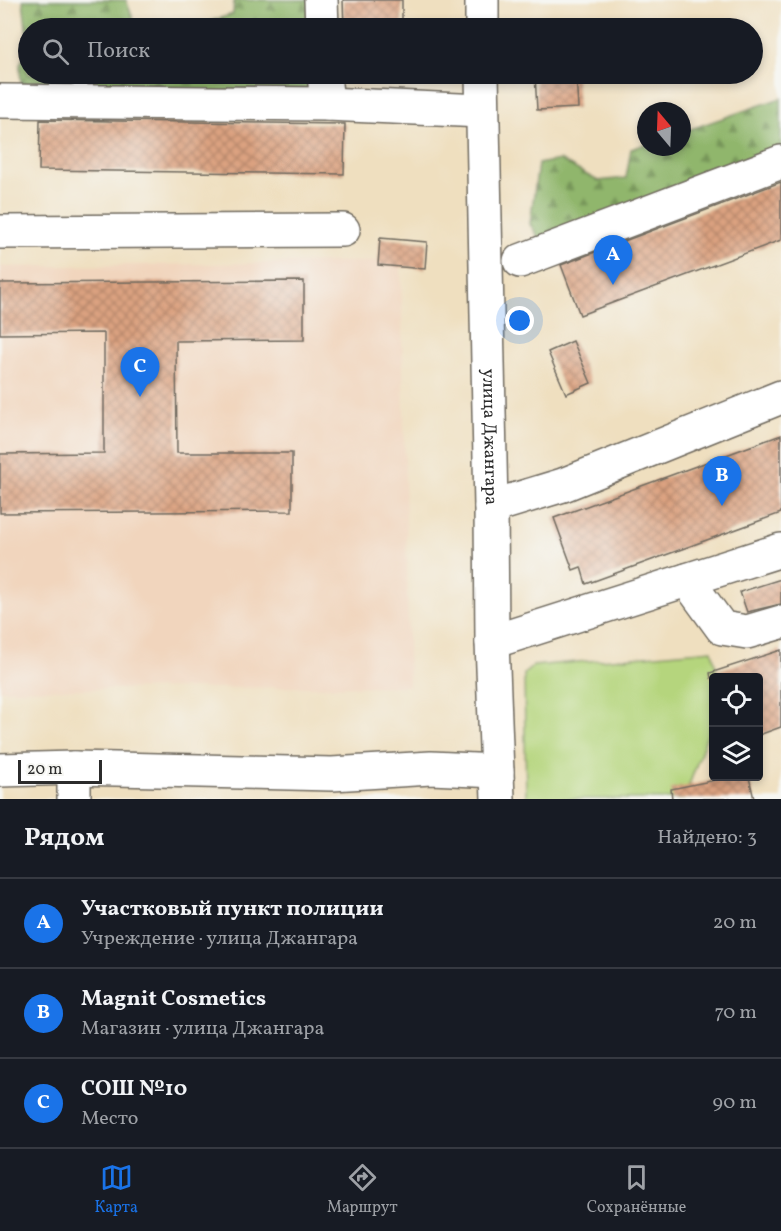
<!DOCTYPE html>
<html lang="ru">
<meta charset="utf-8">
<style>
:root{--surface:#171b24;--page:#20242c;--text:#f1f3f6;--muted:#9ea1a6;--line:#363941;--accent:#1a73e8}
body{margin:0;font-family:Vollkorn,serif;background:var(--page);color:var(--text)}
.controls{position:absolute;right:18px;bottom:18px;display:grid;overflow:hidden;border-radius:6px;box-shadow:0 3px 9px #0003}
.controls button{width:54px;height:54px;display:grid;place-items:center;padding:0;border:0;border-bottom:2px solid var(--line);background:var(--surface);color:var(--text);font:30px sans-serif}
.compass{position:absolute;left:637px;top:102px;width:54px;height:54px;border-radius:50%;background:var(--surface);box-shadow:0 3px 9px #0003;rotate:341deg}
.scale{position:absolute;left:18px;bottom:15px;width:84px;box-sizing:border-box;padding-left:6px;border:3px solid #2b2b2b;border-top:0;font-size:16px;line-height:21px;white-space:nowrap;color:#2b2b2b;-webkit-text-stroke:4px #f6f6f2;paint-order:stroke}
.you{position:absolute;left:520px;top:321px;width:21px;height:21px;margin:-15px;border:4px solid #fff;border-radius:50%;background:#1a73e8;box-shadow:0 0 0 9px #1a73e833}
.badge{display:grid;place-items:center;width:39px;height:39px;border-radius:50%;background:var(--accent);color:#fff;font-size:20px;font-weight:700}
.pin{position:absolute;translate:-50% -50px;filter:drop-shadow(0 2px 3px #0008)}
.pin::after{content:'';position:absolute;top:32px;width:21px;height:18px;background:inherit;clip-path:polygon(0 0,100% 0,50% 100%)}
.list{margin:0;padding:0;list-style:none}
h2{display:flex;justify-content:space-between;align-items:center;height:78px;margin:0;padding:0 24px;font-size:26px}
h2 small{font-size:20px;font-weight:400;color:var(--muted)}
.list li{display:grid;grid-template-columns:39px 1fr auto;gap:18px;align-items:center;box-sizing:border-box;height:90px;padding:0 24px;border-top:2px solid var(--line)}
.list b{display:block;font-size:22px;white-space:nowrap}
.list p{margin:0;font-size:20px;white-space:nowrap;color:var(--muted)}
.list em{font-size:20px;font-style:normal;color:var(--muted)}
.icon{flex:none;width:33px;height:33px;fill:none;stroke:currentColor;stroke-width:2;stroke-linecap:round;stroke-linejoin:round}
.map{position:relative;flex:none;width:781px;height:799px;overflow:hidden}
.search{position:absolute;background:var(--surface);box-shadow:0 3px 9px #0003;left:18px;right:18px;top:18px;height:66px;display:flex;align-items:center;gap:15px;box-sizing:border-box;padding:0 21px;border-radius:33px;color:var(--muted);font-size:22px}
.sheet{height:348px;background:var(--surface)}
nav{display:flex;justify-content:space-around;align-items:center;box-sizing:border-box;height:84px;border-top:2px solid var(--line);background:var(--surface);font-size:16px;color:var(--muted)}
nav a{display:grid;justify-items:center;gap:3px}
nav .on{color:var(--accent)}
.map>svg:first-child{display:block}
.built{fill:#f1d5bd}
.forest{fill:url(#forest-firs);stroke:#5e704c;stroke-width:1.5}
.park{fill:#b5d57d;stroke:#708054;stroke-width:1.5}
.building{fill:url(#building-cross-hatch)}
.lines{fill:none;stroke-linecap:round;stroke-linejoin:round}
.minor-casing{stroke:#706a5f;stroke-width:36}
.major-casing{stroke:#706a5f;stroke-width:36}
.minor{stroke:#fff;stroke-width:33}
.major{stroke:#fff;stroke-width:33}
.labels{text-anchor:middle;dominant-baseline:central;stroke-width:6;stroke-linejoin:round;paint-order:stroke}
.street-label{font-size:18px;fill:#2b2b2b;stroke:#f6f6f2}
</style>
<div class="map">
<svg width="781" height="799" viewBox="0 0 781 799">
<defs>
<pattern id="forest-firs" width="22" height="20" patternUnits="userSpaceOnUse" patternTransform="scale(1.5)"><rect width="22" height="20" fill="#90b66c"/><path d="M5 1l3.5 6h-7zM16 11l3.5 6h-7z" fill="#769459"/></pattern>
<pattern id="building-cross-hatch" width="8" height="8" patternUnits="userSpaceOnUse" patternTransform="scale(1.5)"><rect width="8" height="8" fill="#dba280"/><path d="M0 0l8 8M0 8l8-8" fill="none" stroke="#b28469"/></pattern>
</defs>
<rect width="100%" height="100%" fill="#f6f6f2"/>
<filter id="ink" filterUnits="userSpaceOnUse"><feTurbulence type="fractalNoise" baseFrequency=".0167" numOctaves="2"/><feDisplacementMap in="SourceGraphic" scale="12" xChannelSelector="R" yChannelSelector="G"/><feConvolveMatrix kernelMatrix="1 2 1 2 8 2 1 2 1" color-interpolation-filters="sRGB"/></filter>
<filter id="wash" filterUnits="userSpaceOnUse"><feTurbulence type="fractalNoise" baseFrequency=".008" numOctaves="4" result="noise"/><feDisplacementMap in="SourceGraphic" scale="24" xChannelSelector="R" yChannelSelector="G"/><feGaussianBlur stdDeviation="1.35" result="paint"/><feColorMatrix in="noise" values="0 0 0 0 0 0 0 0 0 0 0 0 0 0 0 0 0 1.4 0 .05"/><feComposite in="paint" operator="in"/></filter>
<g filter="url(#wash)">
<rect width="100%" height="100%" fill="#efdfbf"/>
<path class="built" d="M 401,261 L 409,686 L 0,690 L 0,267 Z"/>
<g class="forest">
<path d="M 23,0 L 126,0 L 135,24 L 208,22 L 233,14 L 234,0 L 311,0 L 312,28 L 28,28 L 28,74 L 313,74 L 314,96 L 21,88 L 20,65 L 28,47 Z"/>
<path d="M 781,98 L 781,152 L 539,238 L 530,224 L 538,164 L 560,160 L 598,181 L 626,178 L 631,149 L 646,144 L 646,147 L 682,147 L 682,132 Z"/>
</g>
<path class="park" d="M 712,650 L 718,677 L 714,678 L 713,719 L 684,799 L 526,799 L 524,674 L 533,666 Z"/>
<g id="blocks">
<g class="building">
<path d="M 343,0 L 402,0 L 402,28 L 344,28 Z"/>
<path d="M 535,74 L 576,74 L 578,108 L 537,110 Z"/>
<path d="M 40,120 L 345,124 L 344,174 L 39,170 Z"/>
<path d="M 781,182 L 781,240 L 580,315 L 561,265 Z"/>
<path d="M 380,238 L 427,242 L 425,269 L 378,265 Z"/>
<path d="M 304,281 L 304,340 L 176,341 L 177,453 L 292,453 L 292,511 L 0,513 L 0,454 L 104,453 L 104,333 L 0,334 L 0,283 Z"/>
<path d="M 573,341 L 591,383 L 566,394 L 548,352 Z"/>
<path d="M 781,435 L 781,513 L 586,584 L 581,567 L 573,570 L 554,518 Z"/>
<path d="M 781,579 L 781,604 L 747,612 L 740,592 Z"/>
<path d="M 781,650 L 781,727 L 759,735 L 759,678 L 711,678 L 710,673 Z"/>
<path d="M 730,777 L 749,777 L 754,799 L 672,799 L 671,789 Z"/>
</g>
</g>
</g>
<g filter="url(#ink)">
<use href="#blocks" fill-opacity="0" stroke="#706a5f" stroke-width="1.5"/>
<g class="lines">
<g class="minor-casing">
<g id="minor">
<path d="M 321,0 L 322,28"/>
<path d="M 324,74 L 327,104"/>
<path d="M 0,101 L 327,104 L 482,111"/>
<path d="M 0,232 L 343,230"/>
<path d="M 520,261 L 781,162"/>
<path d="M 491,507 L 563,485 L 781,397"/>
<path d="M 687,580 L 722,628 L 747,632 L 781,622"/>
<path d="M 492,642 L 781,550"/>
<path d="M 74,768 L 74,799"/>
<path d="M 0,770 L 74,768 L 332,774 L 431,768 L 497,771"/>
</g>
</g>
<g class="major-casing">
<g id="major">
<path d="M 482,0 L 482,28"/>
<path id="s1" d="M 482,74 L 491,507 L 492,642 L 498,799"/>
</g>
</g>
<use href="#minor" class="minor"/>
<use href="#major" class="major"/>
</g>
</g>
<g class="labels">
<g class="street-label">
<text stroke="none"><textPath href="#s1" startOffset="363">улица Джангара</textPath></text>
</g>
</g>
</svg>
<div class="controls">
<button><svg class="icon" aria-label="locate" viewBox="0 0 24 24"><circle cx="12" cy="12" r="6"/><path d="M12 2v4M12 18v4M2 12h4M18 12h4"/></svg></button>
<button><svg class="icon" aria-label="layers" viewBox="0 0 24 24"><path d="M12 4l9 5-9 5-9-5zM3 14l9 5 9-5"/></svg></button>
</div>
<svg class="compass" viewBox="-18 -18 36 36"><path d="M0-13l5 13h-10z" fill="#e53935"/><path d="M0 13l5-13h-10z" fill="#9ea1a6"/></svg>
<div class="scale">20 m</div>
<div class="you"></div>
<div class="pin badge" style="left:613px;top:285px">A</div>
<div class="pin badge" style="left:722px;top:506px">B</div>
<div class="pin badge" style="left:140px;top:397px">C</div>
<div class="search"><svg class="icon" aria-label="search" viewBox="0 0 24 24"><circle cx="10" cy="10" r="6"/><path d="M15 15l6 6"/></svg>Поиск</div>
</div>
<section class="sheet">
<h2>Рядом<small>Найдено: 3</small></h2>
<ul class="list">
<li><span class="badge">A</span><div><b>Участковый пункт полиции</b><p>Учреждение · улица Джангара</p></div><em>20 m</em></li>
<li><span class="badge">B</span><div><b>Magnit Cosmetics</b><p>Магазин · улица Джангара</p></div><em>70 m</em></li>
<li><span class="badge">C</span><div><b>СОШ №10</b><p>Место</p></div><em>90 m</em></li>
</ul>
</section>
<nav>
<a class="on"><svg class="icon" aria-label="map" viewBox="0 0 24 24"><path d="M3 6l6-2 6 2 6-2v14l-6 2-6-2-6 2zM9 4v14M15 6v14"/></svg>Карта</a>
<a><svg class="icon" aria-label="directions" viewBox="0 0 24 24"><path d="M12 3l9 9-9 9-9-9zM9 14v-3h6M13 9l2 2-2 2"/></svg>Маршрут</a>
<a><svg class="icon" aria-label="saved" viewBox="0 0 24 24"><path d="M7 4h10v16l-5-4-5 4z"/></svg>Сохранённые</a>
</nav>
